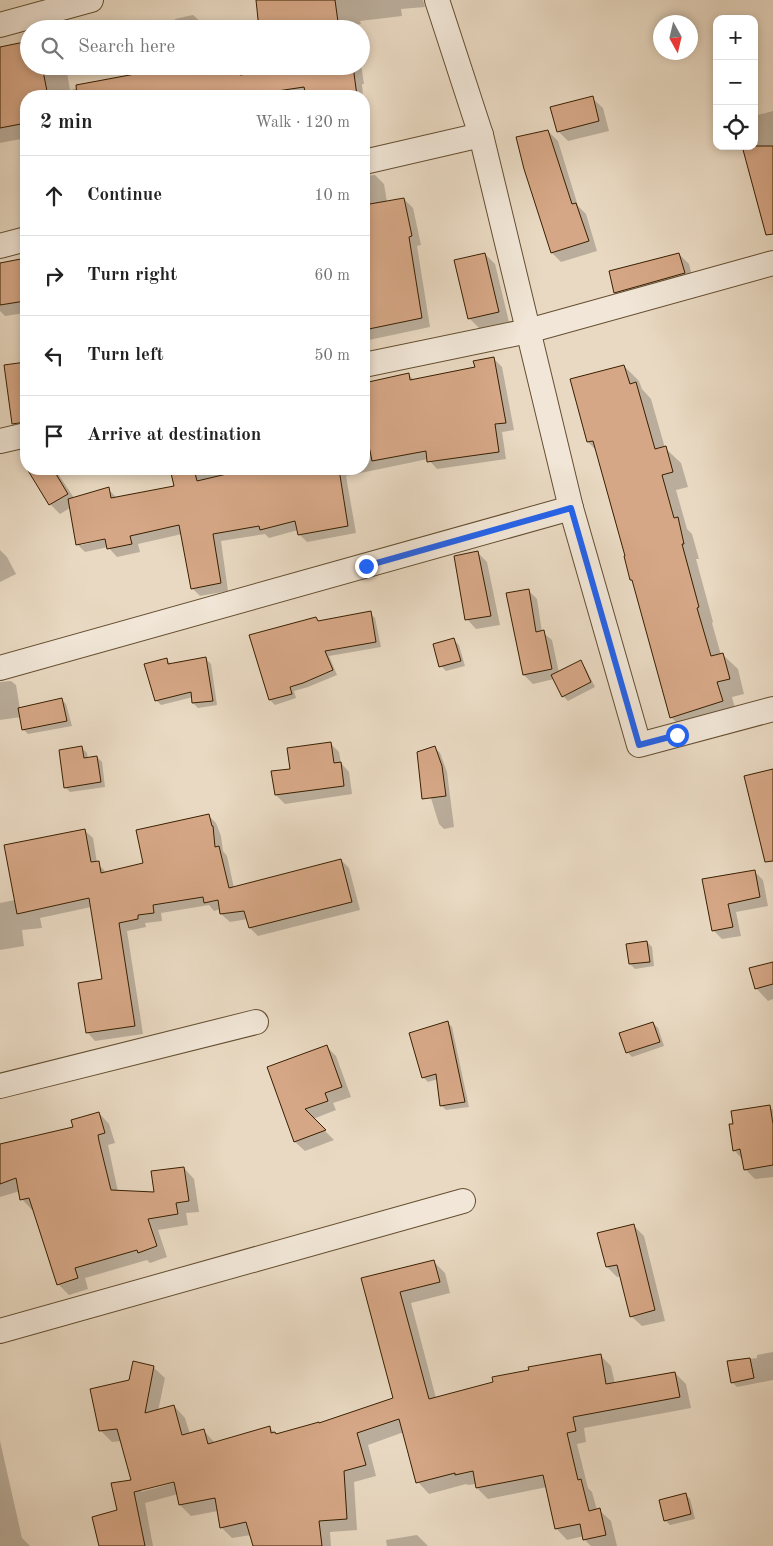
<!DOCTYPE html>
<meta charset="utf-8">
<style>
:root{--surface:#fff;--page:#f2f2f2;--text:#222;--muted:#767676;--line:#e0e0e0}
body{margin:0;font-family:"Old Standard TT",serif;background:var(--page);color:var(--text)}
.controls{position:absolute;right:15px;top:15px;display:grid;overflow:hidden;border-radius:10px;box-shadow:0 2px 8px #0003}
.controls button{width:45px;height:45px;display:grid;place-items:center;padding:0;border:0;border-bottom:1px solid var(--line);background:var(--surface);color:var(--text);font:25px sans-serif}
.compass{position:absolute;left:653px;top:15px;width:45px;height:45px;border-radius:50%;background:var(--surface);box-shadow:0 2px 8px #0003;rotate:172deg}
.stop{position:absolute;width:15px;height:15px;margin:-11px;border:4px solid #2563eb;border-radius:50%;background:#fff}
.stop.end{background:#2563eb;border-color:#fff;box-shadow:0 1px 5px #0008}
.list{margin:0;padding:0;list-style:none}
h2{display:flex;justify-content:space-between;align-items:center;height:65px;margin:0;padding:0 20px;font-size:21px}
h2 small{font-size:16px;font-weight:400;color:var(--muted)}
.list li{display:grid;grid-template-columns:32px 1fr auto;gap:15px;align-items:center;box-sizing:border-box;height:80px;padding:0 20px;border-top:1px solid var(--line)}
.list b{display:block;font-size:19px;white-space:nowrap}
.list em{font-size:16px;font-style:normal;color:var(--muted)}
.icon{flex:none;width:28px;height:28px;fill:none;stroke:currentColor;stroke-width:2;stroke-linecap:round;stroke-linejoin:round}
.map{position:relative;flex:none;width:773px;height:1546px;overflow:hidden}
.search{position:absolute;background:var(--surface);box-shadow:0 2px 8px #0003;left:20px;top:20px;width:350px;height:55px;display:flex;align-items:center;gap:12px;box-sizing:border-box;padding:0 18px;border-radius:28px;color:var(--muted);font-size:19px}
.panel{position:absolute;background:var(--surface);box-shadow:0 2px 8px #0003;left:20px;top:90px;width:350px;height:385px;border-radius:20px}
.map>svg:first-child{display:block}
.shadow{fill:#0003;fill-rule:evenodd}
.building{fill:#d6a786;stroke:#381f00}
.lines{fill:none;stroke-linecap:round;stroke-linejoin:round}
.minor-casing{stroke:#644e30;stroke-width:26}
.minor{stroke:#f1e6d7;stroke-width:24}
.route{stroke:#2563eb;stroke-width:6}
</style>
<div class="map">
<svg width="773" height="1546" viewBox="0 0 773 1546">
<rect width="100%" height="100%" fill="#e9d9c2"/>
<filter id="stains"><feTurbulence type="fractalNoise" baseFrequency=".004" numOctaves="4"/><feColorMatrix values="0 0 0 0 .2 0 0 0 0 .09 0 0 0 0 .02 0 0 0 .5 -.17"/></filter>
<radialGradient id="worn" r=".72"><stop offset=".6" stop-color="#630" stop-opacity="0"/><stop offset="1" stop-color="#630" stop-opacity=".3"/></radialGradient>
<g class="shadow">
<path d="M 314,0 L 423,0 L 425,7 L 401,9 L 402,16 L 360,21 L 361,24 L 356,25 L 356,29 L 260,29 Z"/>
<path d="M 193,15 L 202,23 L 203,29 L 177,29 L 175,19 Z"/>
<path d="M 0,48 L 29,66 L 66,66 L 70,90 L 83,87 L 92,96 L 26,96 L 26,138 L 0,143 Z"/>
<path d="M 361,64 L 364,84 L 362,84 L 363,96 L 150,96 L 146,74 L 184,66 L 361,66 Z"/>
<path d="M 592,98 L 603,108 L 609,131 L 568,141 L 558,131 Z"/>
<path d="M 364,99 L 368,133 L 364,134 Z"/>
<path d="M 773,111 L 773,221 L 754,146 L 754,116 Z"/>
<path d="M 548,131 L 558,141 L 578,206 L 586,214 L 597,251 L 561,262 L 552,253 Z"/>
<path d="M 375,175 L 384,184 L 387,202 L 404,199 L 413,208 L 421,245 L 417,246 L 430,327 L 364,341 L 364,176 Z"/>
<path d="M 485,254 L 495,264 L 509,322 L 480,329 L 469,318 Z"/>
<path d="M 679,254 L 689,264 L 694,283 L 626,302 L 615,292 Z"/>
<path d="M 0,264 L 21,272 L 25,313 L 5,316 L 0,311 Z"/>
<path d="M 494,359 L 502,367 L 514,430 L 502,432 L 506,459 L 437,469 L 428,459 L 346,476 L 356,533 L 307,542 L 299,534 L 298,530 L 269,538 L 265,534 L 221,541 L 228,591 L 200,596 L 192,588 L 182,534 L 138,544 L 140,552 L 117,557 L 108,547 L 85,552 L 77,544 L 70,508 L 60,514 L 50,504 L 31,473 L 39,469 L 55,469 L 74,498 L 108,489 L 116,497 L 175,487 L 171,469 L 222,469 L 223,476 L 254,469 L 364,469 L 364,434 L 367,434 L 364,415 L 364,401 L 367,401 L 364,384 L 409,375 L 414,380 L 476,368 ZM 111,536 L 111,538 L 81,545 L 81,542 Z"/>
<path d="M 624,366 L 639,381 L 642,389 L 651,399 L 665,448 L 681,463 L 688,487 L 676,490 L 687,529 L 692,534 L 699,559 L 696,559 L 713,622 L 712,623 L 721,655 L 722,654 L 738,669 L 744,694 L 732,697 L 737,716 L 686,732 L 671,717 L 635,583 L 631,580 L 627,557 L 597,451 L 588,442 Z"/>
<path d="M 0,550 L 7,557 L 16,574 L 0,582 Z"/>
<path d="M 478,553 L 487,562 L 500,625 L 476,629 L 467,619 Z"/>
<path d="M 528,590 L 537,599 L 542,632 L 552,640 L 559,673 L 580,662 L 585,667 L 595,687 L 568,701 L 563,696 L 554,679 L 533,684 L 524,675 L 507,594 Z"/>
<path d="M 370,613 L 375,618 L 381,647 L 329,656 L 337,675 L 308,687 L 294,691 L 296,698 L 275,705 L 270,700 L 316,619 L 320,622 Z"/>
<path d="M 454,640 L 459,645 L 465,666 L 446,671 L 441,666 Z"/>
<path d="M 166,659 L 172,665 L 206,659 L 211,664 L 217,705 L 198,708 L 193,703 L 193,697 L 161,705 L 156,700 Z"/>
<path d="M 11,681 L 16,685 L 20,709 L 61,699 L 66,704 L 72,726 L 28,734 L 23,729 L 21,717 L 0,720 L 0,682 Z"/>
<path d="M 330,743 L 339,752 L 341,763 L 349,772 L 352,794 L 285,804 L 276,795 L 292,770 Z"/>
<path d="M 82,748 L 87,753 L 88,759 L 97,757 L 102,762 L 105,787 L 70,792 L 65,787 Z"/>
<path d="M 435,748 L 440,753 L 447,772 L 454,827 L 444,829 L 439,824 L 417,753 Z"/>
<path d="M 208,815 L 216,823 L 221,836 L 223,851 L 227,856 L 234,888 L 341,860 L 349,868 L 360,910 L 258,936 L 250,928 L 248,919 L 230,922 L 221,914 L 221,909 L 214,911 L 209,905 L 161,913 L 162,921 L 145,923 L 146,927 L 127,931 L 143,1034 L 95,1041 L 87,1032 L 104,980 L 91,907 L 40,918 L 42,928 L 22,930 L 24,946 L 0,950 L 0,903 L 15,900 L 5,845 L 84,830 L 93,838 L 97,863 L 107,873 L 144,864 Z"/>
<path d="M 754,871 L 763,880 L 768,906 L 736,912 L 741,936 L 722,939 L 713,930 L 703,880 Z"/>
<path d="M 647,942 L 652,947 L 654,966 L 635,969 L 630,964 Z"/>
<path d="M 773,963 L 773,999 L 768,1001 L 756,988 Z"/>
<path d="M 447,1022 L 452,1027 L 469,1107 L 446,1110 L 441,1105 L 438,1079 L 428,1082 L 423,1077 Z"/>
<path d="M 653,1023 L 658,1028 L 664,1046 L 632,1057 L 627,1052 Z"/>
<path d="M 327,1047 L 336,1056 L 351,1097 L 333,1103 L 336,1110 L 313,1119 L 334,1140 L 305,1151 L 295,1142 L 268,1068 Z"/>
<path d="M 770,1107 L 773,1110 L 773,1177 L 755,1179 L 745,1169 L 743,1160 L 734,1150 L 734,1125 Z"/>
<path d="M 99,1113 L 109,1124 L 115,1143 L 108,1145 L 118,1192 L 156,1193 L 184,1168 L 194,1179 L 199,1212 L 186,1213 L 188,1225 L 158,1230 L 167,1257 L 150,1263 L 147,1260 L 85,1278 L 88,1289 L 69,1295 L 58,1284 L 34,1209 L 32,1210 L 22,1199 L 20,1191 L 0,1197 L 0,1145 L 75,1128 Z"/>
<path d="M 634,1226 L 644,1236 L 665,1321 L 642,1326 L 631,1316 L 621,1276 L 617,1277 L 607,1267 Z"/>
<path d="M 433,1261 L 445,1273 L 450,1293 L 411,1303 L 436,1398 L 600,1355 L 611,1366 L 615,1384 L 675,1373 L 686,1384 L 691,1408 L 584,1428 L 586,1442 L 577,1444 L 588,1488 L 592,1492 L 597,1510 L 599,1510 L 611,1521 L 617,1546 L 591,1546 L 585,1540 L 584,1536 L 567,1540 L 556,1528 L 547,1487 L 488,1499 L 477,1488 L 476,1484 L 468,1485 L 466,1484 L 429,1494 L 418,1482 L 404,1432 L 368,1445 L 376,1476 L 354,1482 L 357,1530 L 330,1532 L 331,1546 L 254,1546 L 251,1535 L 232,1538 L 221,1527 L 218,1511 L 191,1516 L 180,1505 L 178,1494 L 145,1503 L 153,1546 L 100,1546 L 132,1481 L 122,1441 L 112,1442 L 101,1431 L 130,1381 L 153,1367 L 165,1378 L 158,1411 L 174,1406 L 185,1418 L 190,1434 L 204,1431 L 215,1443 L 269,1427 L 277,1435 L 320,1424 L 395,1398 L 362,1278 ZM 180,1479 L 180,1481 L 141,1492 L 141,1489 Z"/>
<path d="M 773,1352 L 773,1380 L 737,1387 L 732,1382 L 728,1362 L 757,1358 L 757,1355 Z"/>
<path d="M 0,1441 L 22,1538 L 30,1546 L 0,1546 Z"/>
<path d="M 685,1494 L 690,1499 L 695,1519 L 670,1525 L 665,1520 Z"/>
<path d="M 417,1535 L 428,1546 L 387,1546 L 386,1540 Z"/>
</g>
<g class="building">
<path d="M 256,0 L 335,0 L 339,29 L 259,29 Z"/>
<path d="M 29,41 L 29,66 L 42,66 L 48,96 L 26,96 L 26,123 L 0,128 L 0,47 Z"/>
<path d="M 178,66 L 238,66 L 240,75 L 287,69 L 287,67 L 291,66 L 353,66 L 357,96 L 306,96 L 304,87 L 244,96 L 77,96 L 76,85 Z"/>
<path d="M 593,96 L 599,121 L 557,132 L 550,107 Z"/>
<path d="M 548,130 L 572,204 L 576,203 L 589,241 L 551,253 L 524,169 L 516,137 Z"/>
<path d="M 742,146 L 773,146 L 773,234 L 766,235 Z"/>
<path d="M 404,198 L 412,236 L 409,237 L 422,318 L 364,330 L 364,205 Z"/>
<path d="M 485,253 L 499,312 L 468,319 L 454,260 Z"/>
<path d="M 679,253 L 685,273 L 614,293 L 609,271 Z"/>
<path d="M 26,258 L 26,289 L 22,289 L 25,301 L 0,305 L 0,263 Z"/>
<path d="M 494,357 L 506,423 L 495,424 L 499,452 L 427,462 L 426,451 L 372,461 L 364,421 L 364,383 L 409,373 L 410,380 L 475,367 L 473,361 Z"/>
<path d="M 26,362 L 26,422 L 12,424 L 4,365 Z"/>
<path d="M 624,365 L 630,384 L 636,382 L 655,449 L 666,446 L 673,472 L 662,475 L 674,518 L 678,517 L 684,544 L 682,544 L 699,607 L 697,608 L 711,656 L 723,653 L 730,679 L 717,682 L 723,701 L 670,718 L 632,580 L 630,580 L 624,556 L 625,556 L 593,441 L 587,442 L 570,379 Z"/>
<path d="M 27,469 L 53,469 L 68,494 L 49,505 Z"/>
<path d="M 170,469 L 194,469 L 197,481 L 248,469 L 339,469 L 348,526 L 298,535 L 295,521 L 260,530 L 259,526 L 213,534 L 221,583 L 191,589 L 179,525 L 130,536 L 132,544 L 107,549 L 105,539 L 76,545 L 68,499 L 109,487 L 111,498 L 174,486 Z"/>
<path d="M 478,551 L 491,616 L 465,620 L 454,556 Z"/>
<path d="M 529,589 L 536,632 L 544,630 L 552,669 L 523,675 L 506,593 Z"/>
<path d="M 371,611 L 376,642 L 325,651 L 333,670 L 303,683 L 290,687 L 292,694 L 269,700 L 249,635 L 316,617 L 318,621 Z"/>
<path d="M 454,638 L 461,661 L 439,667 L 433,644 Z"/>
<path d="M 206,657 L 213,701 L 192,703 L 191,692 L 155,701 L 144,664 L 167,658 L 168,664 Z"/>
<path d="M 581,660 L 591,682 L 562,697 L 551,675 Z"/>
<path d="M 62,698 L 67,721 L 22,730 L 18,708 Z"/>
<path d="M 331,742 L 334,763 L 341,762 L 344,786 L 275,795 L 271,771 L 290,769 L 287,748 Z"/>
<path d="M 82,746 L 84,758 L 97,756 L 101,782 L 64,788 L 59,750 Z"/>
<path d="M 435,746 L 442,766 L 446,796 L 422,799 L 417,752 Z"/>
<path d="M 773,769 L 773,861 L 765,862 L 744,776 Z"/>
<path d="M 209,814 L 212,826 L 213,826 L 215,847 L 219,846 L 229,888 L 341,859 L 352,902 L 249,928 L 244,911 L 220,914 L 218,900 L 204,903 L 203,897 L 153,905 L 154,913 L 138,915 L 138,919 L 119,923 L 135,1026 L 86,1033 L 78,983 L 102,979 L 89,898 L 17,914 L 4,845 L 85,829 L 91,862 L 99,861 L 101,873 L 143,863 L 136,830 Z"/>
<path d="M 755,870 L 760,897 L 728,904 L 733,927 L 712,931 L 702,879 Z"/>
<path d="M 647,941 L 650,962 L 629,964 L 626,944 Z"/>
<path d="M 773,962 L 773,984 L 755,989 L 749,968 Z"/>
<path d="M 448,1021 L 465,1102 L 440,1106 L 436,1074 L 422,1078 L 409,1033 Z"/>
<path d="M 653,1022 L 660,1042 L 626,1053 L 619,1033 Z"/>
<path d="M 327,1045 L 342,1087 L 325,1093 L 328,1101 L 305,1109 L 326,1130 L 294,1142 L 267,1067 Z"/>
<path d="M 770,1105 L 773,1124 L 773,1165 L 744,1170 L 740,1149 L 733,1151 L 729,1124 L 733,1124 L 731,1111 Z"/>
<path d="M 99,1112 L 105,1133 L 98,1135 L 99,1141 L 111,1190 L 154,1192 L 151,1171 L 184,1167 L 189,1201 L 176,1203 L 178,1214 L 148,1219 L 157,1246 L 138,1253 L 137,1250 L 75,1268 L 78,1278 L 57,1285 L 29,1198 L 20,1200 L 16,1178 L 0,1184 L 0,1144 L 73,1127 L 71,1120 Z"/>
<path d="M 634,1224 L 655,1310 L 630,1317 L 617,1265 L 606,1267 L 597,1233 Z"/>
<path d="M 434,1260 L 440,1282 L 400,1292 L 429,1399 L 493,1382 L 492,1377 L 529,1370 L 528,1367 L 601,1354 L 606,1384 L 675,1372 L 680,1397 L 573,1417 L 576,1431 L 567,1433 L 578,1480 L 581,1479 L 589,1511 L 600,1508 L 606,1535 L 583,1540 L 580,1524 L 555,1529 L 543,1475 L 476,1488 L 473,1471 L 455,1475 L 455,1473 L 416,1483 L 399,1419 L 357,1433 L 366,1465 L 344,1471 L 347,1519 L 319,1521 L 322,1546 L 253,1546 L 246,1522 L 220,1528 L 215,1498 L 179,1505 L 174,1482 L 134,1492 L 145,1546 L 99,1546 L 92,1517 L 117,1510 L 111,1483 L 131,1480 L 117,1429 L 99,1431 L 90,1389 L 129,1380 L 133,1361 L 154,1366 L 145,1413 L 174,1405 L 182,1435 L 204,1429 L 208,1444 L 270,1426 L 271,1433 L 275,1432 L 276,1434 L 319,1422 L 319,1423 L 393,1398 L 361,1278 Z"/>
<path d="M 750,1358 L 754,1378 L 731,1383 L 727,1361 Z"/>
<path d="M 686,1493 L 691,1514 L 664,1521 L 659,1500 Z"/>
</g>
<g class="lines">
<g class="minor-casing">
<g id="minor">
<path d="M 437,0 L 481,135 L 571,508 L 639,745 L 773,709"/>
<path d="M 0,25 L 91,0"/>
<path d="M 364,162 L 481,135"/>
<path d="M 0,246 L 26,239"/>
<path d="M 364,365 L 528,331 L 773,263"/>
<path d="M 0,441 L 26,435"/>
<path d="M 0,668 L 571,508"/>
<path d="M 0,1086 L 256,1022"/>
<path d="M 0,1331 L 463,1201"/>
</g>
</g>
<use href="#minor" class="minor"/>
</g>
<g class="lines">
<path class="route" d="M 366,566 L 571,508 L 639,745 L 677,735"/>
</g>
<rect width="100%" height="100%" filter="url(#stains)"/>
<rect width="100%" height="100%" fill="url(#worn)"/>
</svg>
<div class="controls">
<button>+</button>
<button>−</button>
<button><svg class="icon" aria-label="locate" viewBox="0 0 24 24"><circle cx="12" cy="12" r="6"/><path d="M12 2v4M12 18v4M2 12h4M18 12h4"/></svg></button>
</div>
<svg class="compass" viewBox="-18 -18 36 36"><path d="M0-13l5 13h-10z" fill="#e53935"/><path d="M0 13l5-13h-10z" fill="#767676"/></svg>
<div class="stop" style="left:677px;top:735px"></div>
<div class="stop end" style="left:366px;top:566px"></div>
<div class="search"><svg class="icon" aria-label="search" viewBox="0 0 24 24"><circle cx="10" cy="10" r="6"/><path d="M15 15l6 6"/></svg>Search here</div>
<section class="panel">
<h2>2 min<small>Walk · 120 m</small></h2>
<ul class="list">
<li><svg class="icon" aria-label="ahead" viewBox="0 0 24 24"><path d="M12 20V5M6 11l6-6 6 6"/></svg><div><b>Continue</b></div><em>10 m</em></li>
<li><svg class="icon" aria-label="right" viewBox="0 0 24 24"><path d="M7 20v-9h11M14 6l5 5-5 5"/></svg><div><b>Turn right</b></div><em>60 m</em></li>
<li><svg class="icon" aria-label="left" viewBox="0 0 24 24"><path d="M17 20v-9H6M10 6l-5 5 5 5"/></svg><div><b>Turn left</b></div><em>50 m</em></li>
<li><svg class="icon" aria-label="arrive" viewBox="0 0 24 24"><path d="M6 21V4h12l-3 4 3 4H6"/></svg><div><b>Arrive at destination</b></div></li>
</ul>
</section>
</div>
